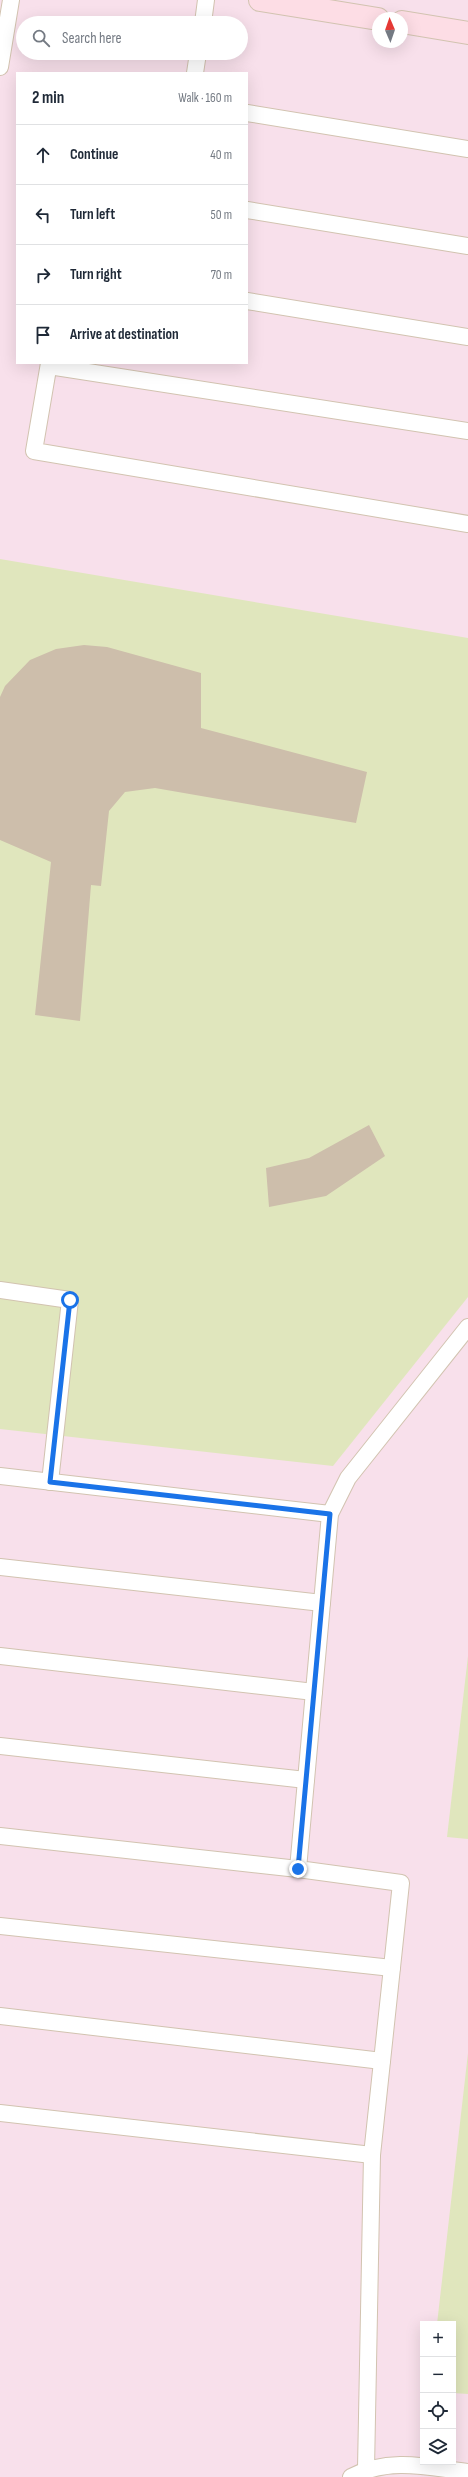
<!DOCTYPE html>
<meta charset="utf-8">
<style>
:root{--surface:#fff;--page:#f6f6f7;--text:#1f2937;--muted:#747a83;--line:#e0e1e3}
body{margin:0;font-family:"Sofia Sans Condensed",sans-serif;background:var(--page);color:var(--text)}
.controls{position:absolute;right:12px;bottom:12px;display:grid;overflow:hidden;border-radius:0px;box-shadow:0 4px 16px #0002}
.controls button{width:36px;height:36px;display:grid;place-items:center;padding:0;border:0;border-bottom:1px solid var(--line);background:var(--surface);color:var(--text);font:20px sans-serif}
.compass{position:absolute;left:372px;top:12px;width:36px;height:36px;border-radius:50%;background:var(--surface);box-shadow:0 4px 16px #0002;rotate:358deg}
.stop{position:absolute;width:12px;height:12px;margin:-9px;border:3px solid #1a73e8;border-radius:50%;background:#fff}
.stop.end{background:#1a73e8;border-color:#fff;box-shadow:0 1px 4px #0008}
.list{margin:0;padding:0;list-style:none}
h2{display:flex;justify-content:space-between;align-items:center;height:52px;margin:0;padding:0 16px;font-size:17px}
h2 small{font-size:13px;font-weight:400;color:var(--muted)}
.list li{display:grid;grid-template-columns:26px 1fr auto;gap:12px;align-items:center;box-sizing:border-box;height:60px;padding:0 16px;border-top:1px solid var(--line)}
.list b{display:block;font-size:15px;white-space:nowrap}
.list em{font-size:13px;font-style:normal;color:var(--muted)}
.icon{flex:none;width:22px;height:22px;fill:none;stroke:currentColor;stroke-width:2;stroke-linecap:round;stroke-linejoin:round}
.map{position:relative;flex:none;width:468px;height:2477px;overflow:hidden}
.search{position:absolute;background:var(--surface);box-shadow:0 4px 16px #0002;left:16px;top:16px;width:232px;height:44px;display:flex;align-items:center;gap:10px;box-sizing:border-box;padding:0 14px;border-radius:22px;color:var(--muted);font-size:15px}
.panel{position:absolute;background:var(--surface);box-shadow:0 4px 16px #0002;left:16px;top:72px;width:232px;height:292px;border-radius:0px}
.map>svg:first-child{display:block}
.education{fill:#f8e0eb;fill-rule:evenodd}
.green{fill:#e0e6bd}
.building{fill:#cdbeab}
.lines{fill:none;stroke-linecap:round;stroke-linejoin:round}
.lane-casing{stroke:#d2c3b0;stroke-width:18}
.secondary-casing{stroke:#d2c3b0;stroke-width:24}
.lane{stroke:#fff;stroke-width:16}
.secondary{stroke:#fddde5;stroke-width:22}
.route{stroke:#1a73e8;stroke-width:5}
</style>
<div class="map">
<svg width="468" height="2477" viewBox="0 0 468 2477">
<rect width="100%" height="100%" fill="#feefdb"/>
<path class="education" d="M 0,0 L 468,0 L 468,2477 L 0,2477 ZM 378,18 L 402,18 L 402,42 L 378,42 ZM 23,23 L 241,23 L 241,53 L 23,53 ZM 17,73 L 247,73 L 247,363 L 17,363 ZM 423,2324 L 453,2324 L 453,2462 L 423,2462 Z"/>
<g class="green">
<path d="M 0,559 L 468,638 L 468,1297 L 333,1466 L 0,1429 Z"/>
<path d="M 468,1656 L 468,1839 L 447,1837 Z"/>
<path d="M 468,2053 L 468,2394 L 453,2393 L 453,2324 L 437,2324 Z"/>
</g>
<g class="building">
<path d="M 84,645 L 107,647 L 201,673 L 201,728 L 367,772 L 356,823 L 155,788 L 125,792 L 109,811 L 101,886 L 91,885 L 80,1021 L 35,1015 L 51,862 L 0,840 L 0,697 L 5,686 L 30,660 L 56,649 Z"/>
<path d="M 369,1125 L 385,1156 L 326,1196 L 269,1207 L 266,1168 L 309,1158 Z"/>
</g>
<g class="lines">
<g class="lane-casing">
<g id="lane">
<path d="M 203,23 L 206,0"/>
<path d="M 0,67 L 11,0"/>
<path d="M 195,73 L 198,53"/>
<path d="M 247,113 L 468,149"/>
<path d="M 247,210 L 468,246"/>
<path d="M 247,301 L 468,337"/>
<path d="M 49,363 L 34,451 L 468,524"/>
<path d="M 49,366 L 468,431"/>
<path d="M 0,1290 L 70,1300 L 50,1482"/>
<path d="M 0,1476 L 330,1514"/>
<path d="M 0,1567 L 322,1603"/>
<path d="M 0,1656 L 314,1692"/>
<path d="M 0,1746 L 306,1780"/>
<path d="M 0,1836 L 298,1869"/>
<path d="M 0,1926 L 392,1968"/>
<path d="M 0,2016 L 382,2061"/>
<path d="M 0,2113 L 372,2155"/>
<path d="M 366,2469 L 372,2155 L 401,1883 L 298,1869 L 330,1514 L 348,1478 L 468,1327"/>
<path d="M 351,2477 C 389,2457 428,2467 468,2472"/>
</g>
</g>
<g class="secondary-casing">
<g id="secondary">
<path d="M 260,0 L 378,19"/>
<path d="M 402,22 L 468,33"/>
</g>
</g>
<use href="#lane" class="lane"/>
<use href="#secondary" class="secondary"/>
</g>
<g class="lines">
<path class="route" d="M 70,1300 L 50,1482 L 330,1514 L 298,1869"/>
</g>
</svg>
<div class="controls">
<button>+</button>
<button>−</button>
<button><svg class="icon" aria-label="locate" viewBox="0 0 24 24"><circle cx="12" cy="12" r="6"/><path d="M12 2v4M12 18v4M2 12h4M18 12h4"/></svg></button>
<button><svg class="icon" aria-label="layers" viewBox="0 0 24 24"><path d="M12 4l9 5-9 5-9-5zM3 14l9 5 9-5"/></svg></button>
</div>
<svg class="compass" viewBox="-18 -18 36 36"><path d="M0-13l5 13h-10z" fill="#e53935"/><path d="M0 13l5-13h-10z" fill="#747a83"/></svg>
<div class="stop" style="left:70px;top:1300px"></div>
<div class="stop end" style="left:298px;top:1869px"></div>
<div class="search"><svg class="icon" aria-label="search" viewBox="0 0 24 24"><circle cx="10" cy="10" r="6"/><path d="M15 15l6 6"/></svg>Search here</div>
<section class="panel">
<h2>2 min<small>Walk · 160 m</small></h2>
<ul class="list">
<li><svg class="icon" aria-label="ahead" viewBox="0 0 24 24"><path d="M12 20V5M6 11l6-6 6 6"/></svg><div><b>Continue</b></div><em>40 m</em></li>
<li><svg class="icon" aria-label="left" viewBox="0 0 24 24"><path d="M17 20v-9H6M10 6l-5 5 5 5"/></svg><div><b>Turn left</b></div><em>50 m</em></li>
<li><svg class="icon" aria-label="right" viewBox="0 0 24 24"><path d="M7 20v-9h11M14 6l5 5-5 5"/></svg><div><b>Turn right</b></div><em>70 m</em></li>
<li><svg class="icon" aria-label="arrive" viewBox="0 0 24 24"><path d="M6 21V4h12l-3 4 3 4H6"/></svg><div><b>Arrive at destination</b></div></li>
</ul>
</section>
</div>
